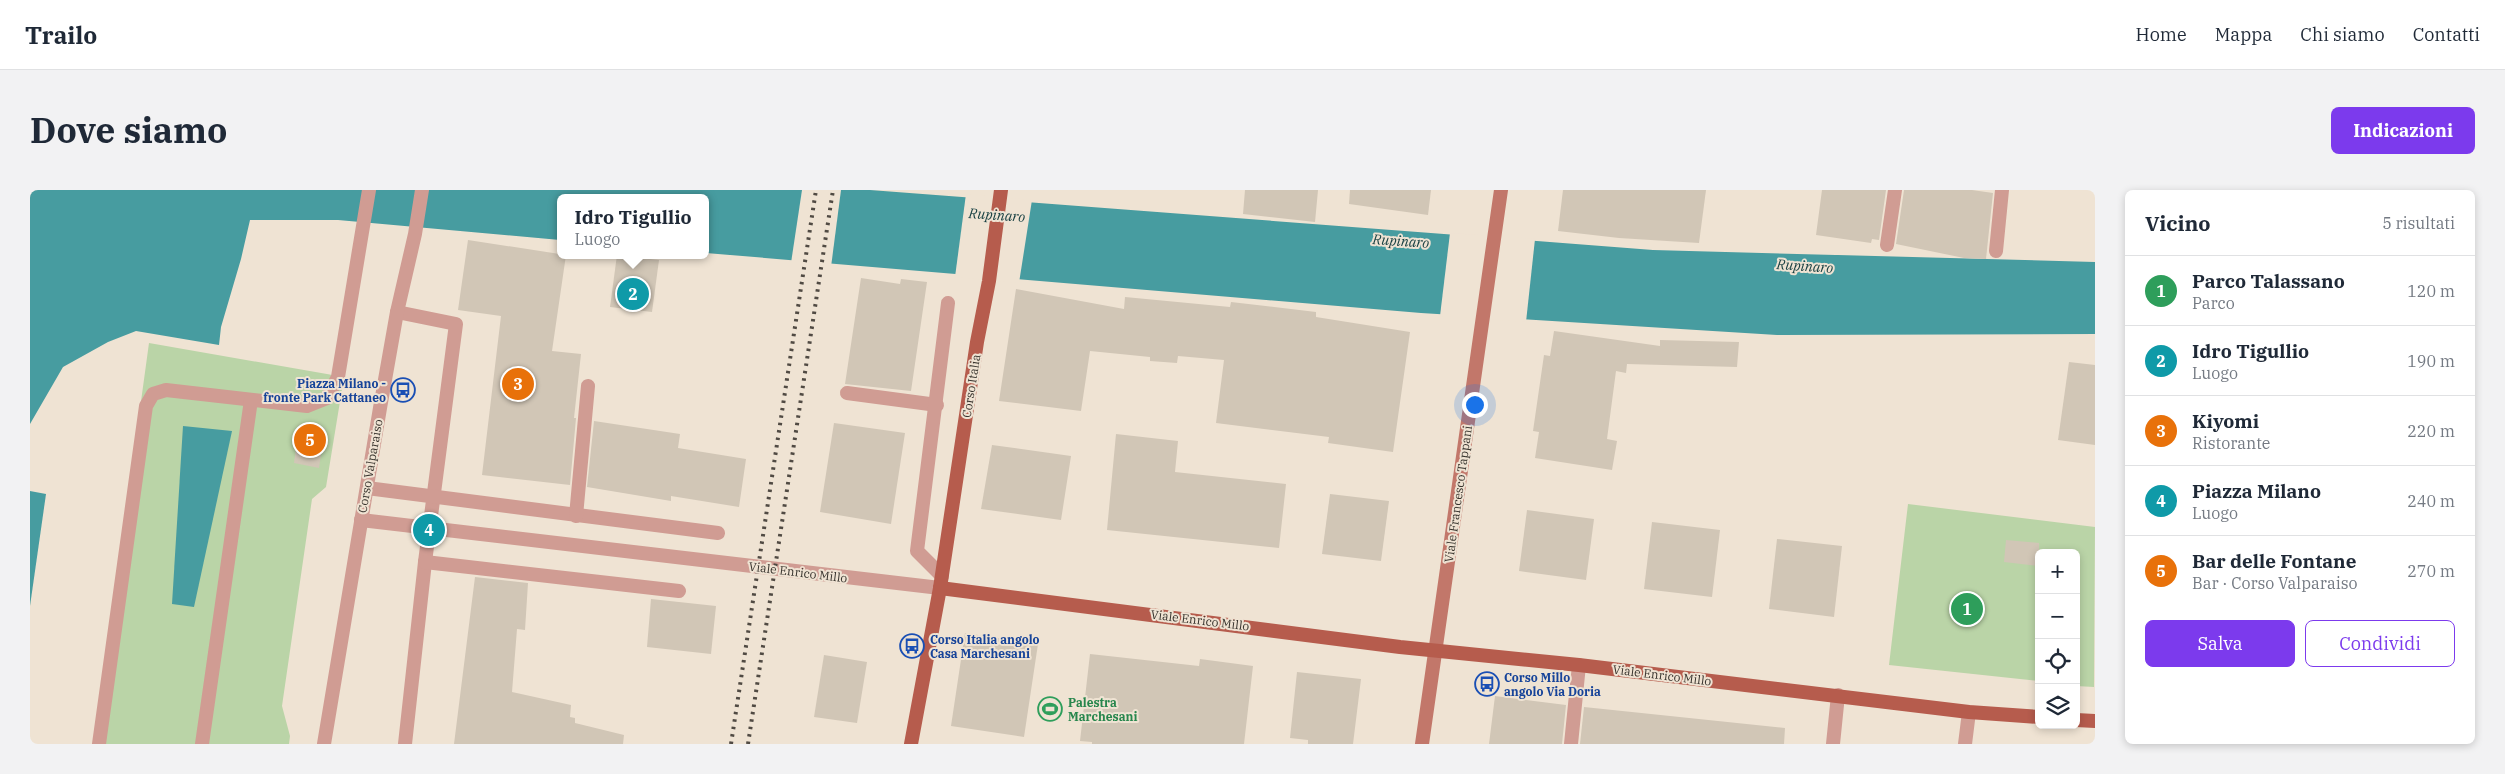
<!DOCTYPE html>
<html lang="it">
<meta charset="utf-8">
<style>
:root{--surface:#fff;--page:#f2f2f3;--text:#1f2937;--muted:#747a83;--line:#e0e1e3;--accent:#7c3aed}
body{margin:0;font-family:"IBM Plex Serif",serif;background:var(--page);color:var(--text)}
.controls{position:absolute;right:15px;bottom:15px;display:grid;overflow:hidden;border-radius:8px;box-shadow:0 2px 8px #0003}
.controls button{width:45px;height:45px;display:grid;place-items:center;padding:0;border:0;border-bottom:1px solid var(--line);background:var(--surface);color:var(--text);font:25px sans-serif}
.you{position:absolute;left:1444px;top:214px;width:18px;height:18px;margin:-12px;border:4px solid #fff;border-radius:50%;background:#1a73e8;box-shadow:0 0 0 8px #1a73e833}
.badge{display:grid;place-items:center;width:32px;height:32px;border-radius:50%;background:var(--accent);color:#fff;font-size:16px;font-weight:700}
.pin{position:absolute;translate:-50% -50%;border:2px solid #fff;box-shadow:0 1px 5px #0006}
.popup{position:absolute;left:527px;top:4px;width:152px;height:65px;box-sizing:border-box;display:grid;place-content:center;border-radius:8px;background:var(--surface);filter:drop-shadow(0 1px 4px #0005);font-size:16px;white-space:nowrap;color:var(--muted)}
.popup b{font-size:19px;color:var(--text)}
.popup::after{content:'';position:absolute;left:50%;top:100%;margin-left:-10px;border:10px solid transparent;border-top-color:var(--surface)}
.list{margin:0;padding:0;list-style:none}
h2{display:flex;justify-content:space-between;align-items:center;height:65px;margin:0;padding:0 20px;font-size:21px}
h2 small{font-size:16px;font-weight:400;color:var(--muted)}
.list li{display:grid;grid-template-columns:32px 1fr auto;gap:15px;align-items:center;box-sizing:border-box;height:70px;padding:0 20px;border-top:1px solid var(--line)}
.list b{display:block;font-size:19px;white-space:nowrap}
.list p{margin:0;font-size:16px;white-space:nowrap;color:var(--muted)}
.list em{font-size:16px;font-style:normal;color:var(--muted)}
.actions{display:flex;gap:10px;padding:15px 20px}
.actions a{flex:1;padding:11px 0;border:1px solid var(--accent);border-radius:8px;text-align:center;font-size:18px;color:var(--accent)}
.actions .main{background:var(--accent);color:#fff}
.icon{flex:none;width:28px;height:28px;fill:none;stroke:currentColor;stroke-width:2;stroke-linecap:round;stroke-linejoin:round}
.map{position:relative;flex:none;width:2065px;height:554px;overflow:hidden;border-radius:8px}
header{display:flex;align-items:center;gap:30px;box-sizing:border-box;height:70px;padding:0 25px;background:var(--surface);border-bottom:1px solid var(--line)}
header strong{font-size:24px}
nav{display:flex;gap:28px;margin-inline-start:auto;font-size:18px}
.intro{display:flex;align-items:center;justify-content:space-between;box-sizing:border-box;height:120px;padding:0 30px}
h1{margin:0;font-size:35px}
.button{padding:12px 22px;border-radius:8px;background:var(--accent);color:#fff;font-size:18px;font-weight:700}
main{display:flex;gap:30px;padding:0 30px}
aside{flex:1;background:var(--surface);border-radius:8px;box-shadow:0 2px 8px #0003}
.map>svg:first-child{display:block}
.green{fill:#bad4a7}
.water{fill:#479ca0}
.pier{fill:#efe3d3}
.building{fill:#d1c6b6}
.lines{fill:none;stroke-linecap:round;stroke-linejoin:round}
.service{stroke:#d09c93;stroke-width:14}
.pedestrian{stroke:#d09c93;stroke-width:14}
.minor{stroke:#d09c93;stroke-width:14}
.tertiary{stroke:#d09c93;stroke-width:14}
.secondary{stroke:#c2776a;stroke-width:14}
.primary{stroke:#b65c4d;stroke-width:14}
.rail{stroke:#504a43;stroke-width:4;stroke-dasharray:2.5 5;stroke-linecap:butt}
.labels{text-anchor:middle;dominant-baseline:central;stroke-width:4;stroke-linejoin:round;paint-order:stroke}
.transit-label{font-size:12px;font-weight:bold;fill:#164399;stroke:#efe3d3;text-anchor:start}
.street-label{font-size:12px;fill:#37332d;stroke:#efe3d3}
.leisure-label{font-size:12px;font-weight:bold;fill:#27864d;stroke:#efe3d3;text-anchor:start}
.water-label{font-size:14px;font-style:italic;fill:#153e40;stroke:#efe3d3}
</style>
<header>
<strong>Trailo</strong>
<nav><a>Home</a><a>Mappa</a><a>Chi siamo</a><a>Contatti</a></nav>
</header>
<div class="intro"><h1>Dove siamo</h1><a class="button">Indicazioni</a></div>
<main>
<div class="map">
<svg width="2065" height="554" viewBox="0 0 2065 554">
<rect width="100%" height="100%" fill="#efe3d3"/>
<g class="green">
<path d="M 119,153 L 314,187 L 296,297 L 282,309 L 252,516 L 260,546 L 259,554 L 64,554 Z"/>
<path d="M 1878,314 L 2065,337 L 2064,497 L 2046,496 L 2046,363 L 2009,363 L 2009,491 L 1859,475 Z"/>
</g>
<g class="water">
<path d="M 0,0 L 840,0 L 1623,60 L 2065,72 L 2065,144 L 1747,145 L 1391,123 L 676,63 L 676,8 L 530,8 L 530,50 L 308,30 L 220,30 L 211,69 L 191,137 L 189,155 L 106,141 L 78,152 L 33,177 L 0,234 Z"/>
<path d="M 153,236 L 202,241 L 164,417 L 142,414 Z"/>
<path d="M 0,301 L 16,304 L 0,416 Z"/>
</g>
<g class="pier">
<path d="M 772,0 L 811,0 L 801,77 L 761,73 Z"/>
<path d="M 936,4 L 1002,10 L 989,93 L 925,87 Z"/>
<path d="M 1420,43 L 1505,49 L 1496,132 L 1410,126 Z"/>
</g>
<g class="building">
<path d="M 1215,0 L 1288,0 L 1285,32 L 1213,24 Z"/>
<path d="M 1320,0 L 1401,0 L 1398,25 L 1319,14 Z"/>
<path d="M 1533,0 L 1676,0 L 1669,53 L 1589,48 L 1528,41 Z"/>
<path d="M 1792,0 L 1856,0 L 1849,50 L 1842,49 L 1841,53 L 1786,45 Z"/>
<path d="M 1874,0 L 1942,0 L 1963,3 L 1956,69 L 1934,68 L 1866,54 Z"/>
<path d="M 438,50 L 536,65 L 522,161 L 551,164 L 544,228 L 546,228 L 540,295 L 452,285 L 471,126 L 428,120 Z"/>
<path d="M 587,65 L 629,70 L 622,122 L 580,117 Z"/>
<path d="M 831,88 L 870,94 L 871,89 L 897,92 L 881,201 L 815,194 Z"/>
<path d="M 986,99 L 1094,119 L 1095,107 L 1200,117 L 1201,112 L 1286,122 L 1286,127 L 1380,142 L 1363,262 L 1298,253 L 1299,247 L 1186,233 L 1194,170 L 1148,166 L 1147,173 L 1120,171 L 1120,167 L 1060,161 L 1051,221 L 969,211 Z"/>
<path d="M 1524,141 L 1630,156 L 1630,150 L 1709,152 L 1707,177 L 1597,174 L 1596,183 L 1586,181 L 1577,249 L 1587,251 L 1582,280 L 1505,268 L 1509,242 L 1503,241 L 1514,165 L 1520,166 Z"/>
<path d="M 2039,172 L 2065,175 L 2065,255 L 2028,250 Z"/>
<path d="M 564,231 L 650,244 L 648,258 L 716,269 L 709,317 L 641,306 L 641,311 L 557,297 Z"/>
<path d="M 804,233 L 875,243 L 861,334 L 790,322 Z"/>
<path d="M 269,235 L 295,238 L 289,278 L 264,273 Z"/>
<path d="M 1086,244 L 1148,251 L 1145,282 L 1256,294 L 1249,358 L 1077,340 Z"/>
<path d="M 962,255 L 1041,266 L 1031,330 L 951,319 Z"/>
<path d="M 1300,304 L 1359,311 L 1351,371 L 1292,364 Z"/>
<path d="M 1497,320 L 1564,329 L 1556,390 L 1489,381 Z"/>
<path d="M 1622,332 L 1690,340 L 1682,407 L 1614,399 Z"/>
<path d="M 1747,349 L 1812,356 L 1804,427 L 1739,419 Z"/>
<path d="M 1976,350 L 2009,353 L 2009,376 L 1974,372 Z"/>
<path d="M 445,387 L 498,393 L 495,440 L 487,439 L 482,502 L 541,515 L 540,527 L 545,528 L 545,533 L 594,545 L 593,554 L 424,554 Z"/>
<path d="M 621,409 L 686,416 L 681,464 L 617,457 Z"/>
<path d="M 935,443 L 1008,454 L 994,547 L 921,536 Z"/>
<path d="M 1060,464 L 1169,476 L 1170,469 L 1223,476 L 1214,554 L 1062,554 L 1062,552 L 1050,551 Z"/>
<path d="M 794,465 L 837,472 L 827,533 L 784,527 Z"/>
<path d="M 1267,482 L 1331,489 L 1323,554 L 1278,554 L 1278,550 L 1260,548 Z"/>
<path d="M 1465,506 L 1536,515 L 1532,554 L 1459,554 Z"/>
<path d="M 1554,517 L 1755,538 L 1754,554 L 1550,554 Z"/>
</g>
<g class="lines">
<g class="service">
<path d="M 1966,61 L 1972,0"/>
<path d="M 367,122 L 426,134 L 395,372 L 375,554"/>
<path d="M 817,203 L 907,215"/>
<path d="M 337,298 L 688,343"/>
<path d="M 546,326 L 558,196"/>
<path d="M 395,372 L 649,401"/>
<path d="M 912,386 L 887,361 L 918,113"/>
<path d="M 1935,554 L 1939,522"/>
</g>
<g class="pedestrian">
<path d="M 69,554 L 116,216 L 123,204 L 136,200 L 277,216 L 297,208 L 308,187 L 339,0"/>
<path d="M 172,554 L 221,210"/>
</g>
<g class="minor">
<path d="M 1857,55 L 1865,0"/>
<path d="M 1541,554 L 1549,475"/>
<path d="M 1803,554 L 1808,505"/>
</g>
<g class="tertiary">
<path d="M 331,330 L 910,398"/>
<path d="M 294,554 L 350,218 L 367,122 L 385,44 L 392,0"/>
</g>
<path class="secondary" d="M 1392,554 L 1471,0"/>
<g class="primary">
<path d="M 910,398 L 1370,457 L 1549,475 L 1939,522 L 2009,527"/>
<path d="M 2046,530 L 2065,531"/>
<path d="M 881,554 L 910,398 L 947,152 L 959,91 L 971,0"/>
</g>
<g class="rail">
<path d="M 701,554 L 786,0"/>
<path d="M 718,554 L 803,0"/>
</g>
</g>
<defs>
<g id="bus-ring" transform="scale(1.25)"><circle r="9.5" fill="#efe3d3" stroke="#1a4fb4" stroke-width="1.5"/><path d="M-5-6H5V4H4V6H2V4H-2V6H-4V4H-5ZM-3.5-4V0h7V-4ZM-3.5 1.2v1.5H-2V1.2ZM2 1.2v1.5H3.5V1.2Z" fill="#1a4fb4"/></g>
<g id="stadium-ring" transform="scale(1.25)"><circle r="9.5" fill="#efe3d3" stroke="#2e9e5b" stroke-width="1.5"/><path d="M0-5a6.5 5 0 1 0 0 10a6.5 5 0 1 0 0-10ZM-3.5-1.8h7v3.6h-7Z" fill="#2e9e5b"/></g>
</defs>
<g fill-rule="evenodd">
<use href="#bus-ring" x="373" y="200"/>
<use href="#bus-ring" x="882" y="456"/>
<use href="#bus-ring" x="1457" y="494"/>
<use href="#stadium-ring" x="1020" y="519"/>
</g>
<g class="labels">
<g class="transit-label">
<text x="356" y="193" text-anchor="end">Piazza Milano -<tspan x="356" dy="14">fronte Park Cattaneo</tspan></text>
<text x="900" y="449">Corso Italia angolo<tspan x="900" dy="14">Casa Marchesani</tspan></text>
<text x="1474" y="487">Corso Millo<tspan x="1474" dy="14">angolo Via Doria</tspan></text>
</g>
<g class="street-label">
<text transform="translate(941 196) rotate(-81)">Corso Italia</text>
<text transform="translate(340 276) rotate(-80)">Corso Valparaiso</text>
<text transform="translate(1428 304) rotate(-82)">Viale Francesco Tappani</text>
<text transform="translate(768 382) rotate(7)">Viale Enrico Millo</text>
<text transform="translate(1170 430) rotate(7)">Viale Enrico Millo</text>
<text transform="translate(1632 485) rotate(7)">Viale Enrico Millo</text>
</g>
<g class="leisure-label">
<text x="1038" y="512">Palestra<tspan x="1038" dy="14">Marchesani</tspan></text>
</g>
<g class="water-label">
<text transform="translate(967 25) rotate(4)">Rupinaro</text>
<text transform="translate(1371 51) rotate(4)">Rupinaro</text>
<text transform="translate(1775 76) rotate(4)">Rupinaro</text>
</g>
</g>
</svg>
<div class="controls">
<button>+</button>
<button>−</button>
<button><svg class="icon" aria-label="locate" viewBox="0 0 24 24"><circle cx="12" cy="12" r="6"/><path d="M12 2v4M12 18v4M2 12h4M18 12h4"/></svg></button>
<button><svg class="icon" aria-label="layers" viewBox="0 0 24 24"><path d="M12 4l9 5-9 5-9-5zM3 14l9 5 9-5"/></svg></button>
</div>
<div class="you"></div>
<div class="pin badge" style="left:1937px;top:419px;background:#2e9e5b">1</div>
<div class="pin badge" style="left:603px;top:104px;background:#0f9aa8">2</div>
<div class="popup"><b>Idro Tigullio</b>Luogo</div>
<div class="pin badge" style="left:488px;top:194px;background:#e8710a">3</div>
<div class="pin badge" style="left:399px;top:340px;background:#0f9aa8">4</div>
<div class="pin badge" style="left:280px;top:250px;background:#e8710a">5</div>
</div>
<aside>
<h2>Vicino<small>5 risultati</small></h2>
<ul class="list">
<li><span class="badge" style="background:#2e9e5b">1</span><div><b>Parco Talassano</b><p>Parco</p></div><em>120 m</em></li>
<li><span class="badge" style="background:#0f9aa8">2</span><div><b>Idro Tigullio</b><p>Luogo</p></div><em>190 m</em></li>
<li><span class="badge" style="background:#e8710a">3</span><div><b>Kiyomi</b><p>Ristorante</p></div><em>220 m</em></li>
<li><span class="badge" style="background:#0f9aa8">4</span><div><b>Piazza Milano</b><p>Luogo</p></div><em>240 m</em></li>
<li><span class="badge" style="background:#e8710a">5</span><div><b>Bar delle Fontane</b><p>Bar · Corso Valparaiso</p></div><em>270 m</em></li>
</ul>
<div class="actions"><a class="main">Salva</a><a>Condividi</a></div>
</aside>
</main>
